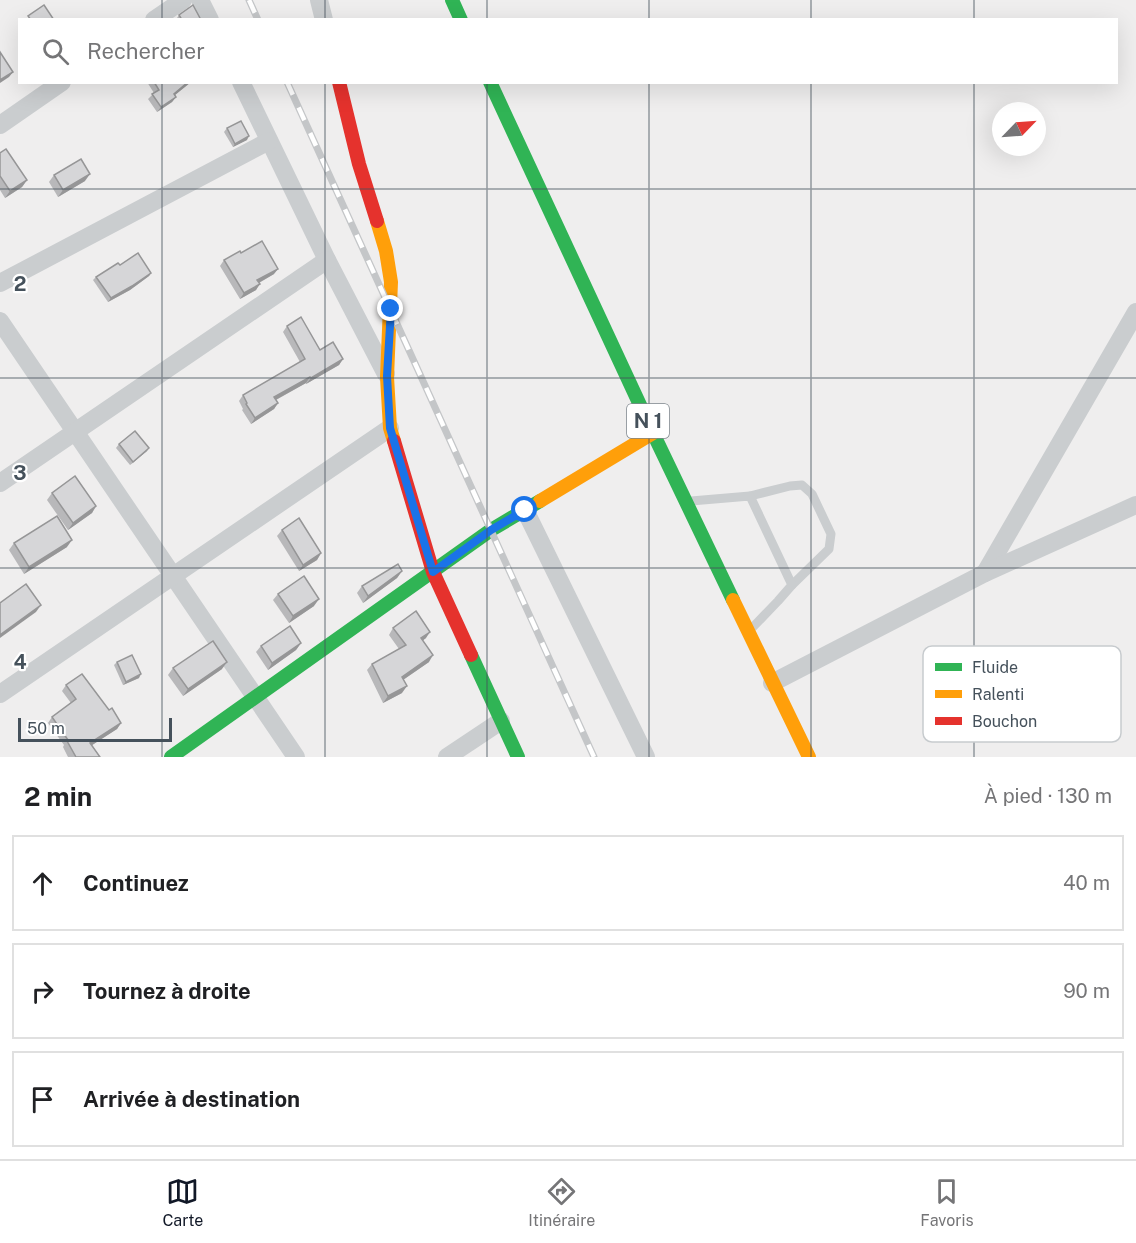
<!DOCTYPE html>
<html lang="fr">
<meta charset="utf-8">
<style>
:root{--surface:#fff;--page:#f2f2f2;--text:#202124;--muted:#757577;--line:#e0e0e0;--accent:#111827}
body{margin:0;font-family:"Public Sans",sans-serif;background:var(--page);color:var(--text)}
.compass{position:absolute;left:992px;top:102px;width:54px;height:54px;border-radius:50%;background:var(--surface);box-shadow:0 6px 24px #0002;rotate:65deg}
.scale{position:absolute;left:18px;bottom:15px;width:154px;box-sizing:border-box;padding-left:6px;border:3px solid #45515b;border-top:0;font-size:16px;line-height:21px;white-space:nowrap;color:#45515b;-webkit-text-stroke:4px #fff;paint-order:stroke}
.stop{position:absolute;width:18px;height:18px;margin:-14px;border:4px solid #1a73e8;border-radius:50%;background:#fff}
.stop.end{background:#1a73e8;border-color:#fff;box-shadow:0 2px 6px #0008}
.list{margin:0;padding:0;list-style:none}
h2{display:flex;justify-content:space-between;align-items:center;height:78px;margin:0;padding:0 24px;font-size:26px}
h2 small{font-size:20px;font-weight:400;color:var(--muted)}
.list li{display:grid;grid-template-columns:39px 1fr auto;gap:18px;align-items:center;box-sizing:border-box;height:96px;margin:0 12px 12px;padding:0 12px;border:2px solid var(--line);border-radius:0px}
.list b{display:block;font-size:22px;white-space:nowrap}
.list em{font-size:20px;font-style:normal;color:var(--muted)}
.icon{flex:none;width:33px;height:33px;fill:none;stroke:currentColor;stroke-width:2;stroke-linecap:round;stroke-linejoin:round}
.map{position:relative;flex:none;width:1136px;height:757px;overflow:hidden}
.search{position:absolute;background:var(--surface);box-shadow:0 6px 24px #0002;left:18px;right:18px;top:18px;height:66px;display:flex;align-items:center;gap:15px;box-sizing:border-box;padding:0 21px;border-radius:0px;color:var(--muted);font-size:22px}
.sheet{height:402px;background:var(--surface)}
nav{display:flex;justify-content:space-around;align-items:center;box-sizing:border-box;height:84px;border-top:2px solid var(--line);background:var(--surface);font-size:16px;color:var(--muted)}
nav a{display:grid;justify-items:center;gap:3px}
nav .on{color:var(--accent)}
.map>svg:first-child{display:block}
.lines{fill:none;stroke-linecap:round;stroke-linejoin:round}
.lane{stroke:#cacdcf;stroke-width:9}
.street{stroke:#cacdcf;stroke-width:18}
.fast{stroke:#30b455;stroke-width:14}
.slow{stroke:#ff9f0a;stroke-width:14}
.jam{stroke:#e5322d;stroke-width:14}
.rail-casing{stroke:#c4c6c8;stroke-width:7}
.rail{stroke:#fff;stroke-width:4.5;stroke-dasharray:14;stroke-linecap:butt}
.wall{fill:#b8b8ba}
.shaded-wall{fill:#969697}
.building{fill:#d6d6d8;stroke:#969697;stroke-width:1.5}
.route{stroke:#1a73e8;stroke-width:8}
.grid{fill:none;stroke:#45515b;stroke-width:1.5;stroke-opacity:0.55}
.labels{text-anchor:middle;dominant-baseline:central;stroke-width:4.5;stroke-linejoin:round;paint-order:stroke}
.shield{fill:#fff;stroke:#7d858c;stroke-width:1.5}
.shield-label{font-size:20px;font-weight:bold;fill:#45515b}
.key{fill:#fff;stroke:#c7cbce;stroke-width:1.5}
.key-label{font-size:16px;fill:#45515b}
.grid-label{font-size:20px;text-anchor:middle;font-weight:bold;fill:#45515b;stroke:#fff;stroke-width:4.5;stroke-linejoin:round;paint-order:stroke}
</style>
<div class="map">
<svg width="1136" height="757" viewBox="0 0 1136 757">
<rect width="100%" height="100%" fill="#efeeee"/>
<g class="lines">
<g class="lane">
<path d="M 750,496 L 790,486 L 802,485 L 812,494 L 831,534 L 829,549 L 792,585"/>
<path d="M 691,501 L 750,496 L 792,585 L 778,601 L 753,627"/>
</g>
<g class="street">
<path d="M 200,0 L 210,20"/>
<path d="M 319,0 L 324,20"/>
<path d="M 154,20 L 183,0"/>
<path d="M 241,82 L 327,260 L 386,374"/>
<path d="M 0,125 L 62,82"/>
<path d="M 0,283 L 269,141"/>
<path d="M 0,321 L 296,757"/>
<path d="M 0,483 L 327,260"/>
<path d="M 525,510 L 646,757"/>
<path d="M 985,573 L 1136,312"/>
<path d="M 772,683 L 985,573 L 1136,505"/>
<path d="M 0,694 L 390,428"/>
<path d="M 447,757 L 501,721"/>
</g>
<g class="fast">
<path d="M 452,0 L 461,20"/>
<path d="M 490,82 L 653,433 L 733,600"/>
<path d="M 471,655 L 518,757"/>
<path d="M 171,757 L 491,530 L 540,501"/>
</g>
<g class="slow">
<path d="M 377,221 L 386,251 L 391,282 L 387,377 L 390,428 L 394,441"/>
<path d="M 540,501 L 653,433"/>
<path d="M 733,600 L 809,757"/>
</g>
<g class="jam">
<path d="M 339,82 L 359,164 L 377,221"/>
<path d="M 394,441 L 433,572 L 471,655"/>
</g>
<g class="rail-casing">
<g id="rail">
<path d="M 249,0 L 258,20"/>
<path d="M 287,82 L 594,757"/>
</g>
</g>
<use href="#rail" class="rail"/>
</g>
<g class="wall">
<path d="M 179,15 L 201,20 L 178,20 L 177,18 Z"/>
<path d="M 147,82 L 191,82 L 175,95 L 176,97 L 172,102 L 157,112 L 148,99 L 154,93 Z"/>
<path d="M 227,128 L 247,140 L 233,147 L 224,132 Z"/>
<path d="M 0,153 L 27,180 L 22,187 L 5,198 L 0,190 Z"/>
<path d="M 54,175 L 85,181 L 58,197 L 49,182 Z"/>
<path d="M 241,253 L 274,274 L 259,283 L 256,290 L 240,299 L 220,266 L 224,260 Z"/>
<path d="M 120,265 L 151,273 L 149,276 L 130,290 L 108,302 L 93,280 L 96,277 Z"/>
<path d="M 287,326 L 320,350 L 343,359 L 339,365 L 306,384 L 306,383 L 276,400 L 278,403 L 274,409 L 251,424 L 242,410 L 243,409 L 239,401 L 243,395 L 300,362 L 283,332 Z"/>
<path d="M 119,444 L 147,451 L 130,465 L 116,448 Z"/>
<path d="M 52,493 L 96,506 L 92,513 L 68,530 L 47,500 Z"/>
<path d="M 282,530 L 321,553 L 317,560 L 299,571 L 277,536 Z"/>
<path d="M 14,543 L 67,547 L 24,574 L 9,550 Z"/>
<path d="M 402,571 L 397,578 L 363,603 L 357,593 L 362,586 Z"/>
<path d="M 278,594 L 314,606 L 289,623 L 273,600 Z"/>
<path d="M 393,628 L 426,638 L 423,640 L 429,662 L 403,680 L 402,693 L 383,703 L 367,670 L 372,664 L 399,649 L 389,635 Z"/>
<path d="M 301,643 L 296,650 L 268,670 L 256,652 L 261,646 Z"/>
<path d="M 117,662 L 139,678 L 123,685 L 114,665 Z"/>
<path d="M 173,668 L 222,669 L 183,696 L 168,675 Z"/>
<path d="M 66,685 L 109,710 L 121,723 L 117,729 L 92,745 L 100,757 L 68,757 L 63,747 L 64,745 L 48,723 L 52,717 L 71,703 L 62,691 Z"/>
</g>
<g class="shaded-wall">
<path d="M 13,72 L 9,77 L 0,83 L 0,80 Z"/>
<path d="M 188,82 L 191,82 L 170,99 L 174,94 Z"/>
<path d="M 176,97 L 172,102 L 157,112 L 161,107 Z"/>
<path d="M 249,136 L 247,140 L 233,147 L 235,144 Z"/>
<path d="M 90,174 L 85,181 L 58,197 L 63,190 Z"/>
<path d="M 27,180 L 22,187 L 5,198 L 10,191 Z"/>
<path d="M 278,269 L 274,274 L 253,286 L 257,280 Z"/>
<path d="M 151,273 L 149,276 L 130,290 L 108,302 L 111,298 Z"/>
<path d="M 260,284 L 256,290 L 240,299 L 244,293 Z"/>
<path d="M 343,359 L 339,365 L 306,384 L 311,378 Z"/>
<path d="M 310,377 L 306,383 L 270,403 L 274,397 Z"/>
<path d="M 278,403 L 274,409 L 251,424 L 255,418 Z"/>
<path d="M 149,448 L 147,451 L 130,465 L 133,462 Z"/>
<path d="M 96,506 L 92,513 L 68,530 L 73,523 Z"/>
<path d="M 72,540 L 67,547 L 24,574 L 29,567 Z"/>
<path d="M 321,553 L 317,560 L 299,571 L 303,565 Z"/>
<path d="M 402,571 L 397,578 L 363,603 L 368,596 Z"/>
<path d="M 319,599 L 314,606 L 289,623 L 293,616 Z"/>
<path d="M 41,605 L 36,612 L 0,638 L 0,635 Z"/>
<path d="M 430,632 L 426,638 L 417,645 L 421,638 Z"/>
<path d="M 301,643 L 296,650 L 268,670 L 272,663 Z"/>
<path d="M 433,655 L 429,662 L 397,684 L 402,677 Z"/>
<path d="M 227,662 L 222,669 L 183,696 L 188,689 Z"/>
<path d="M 141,674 L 139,678 L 123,685 L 126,682 Z"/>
<path d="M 407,686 L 402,693 L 383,703 L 388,696 Z"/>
<path d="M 121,723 L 117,729 L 86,749 L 90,743 Z"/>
</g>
<g class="building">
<path d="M 44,5 L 54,20 L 31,20 L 28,16 Z"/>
<path d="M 193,5 L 201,20 L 182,20 L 179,15 Z"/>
<path d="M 0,52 L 13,72 L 0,80 Z"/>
<path d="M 154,82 L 188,82 L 174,94 L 176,97 L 161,107 L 152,94 L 159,90 Z"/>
<path d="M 241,121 L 249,136 L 235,144 L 227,128 Z"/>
<path d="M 6,149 L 27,180 L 10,191 L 0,176 L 0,153 Z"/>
<path d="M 81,159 L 90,174 L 63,190 L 54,175 Z"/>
<path d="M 262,241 L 278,269 L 257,280 L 260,284 L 244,293 L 224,260 L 240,251 L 241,253 Z"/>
<path d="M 138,253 L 151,273 L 132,286 L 111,298 L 96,277 L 118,263 L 120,265 Z"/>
<path d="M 301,317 L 320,350 L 333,342 L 343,359 L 311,378 L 310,377 L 274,397 L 278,403 L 255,418 L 246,404 L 247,403 L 243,395 L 305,359 L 287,326 Z"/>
<path d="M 135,431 L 149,448 L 133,462 L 119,444 Z"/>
<path d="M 75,476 L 96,506 L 73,523 L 52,493 Z"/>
<path d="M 57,516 L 72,540 L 29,567 L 14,543 Z"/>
<path d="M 299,518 L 321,553 L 303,565 L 282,530 Z"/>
<path d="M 398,564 L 402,571 L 368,596 L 362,586 Z"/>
<path d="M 304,576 L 319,599 L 293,616 L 278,594 Z"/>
<path d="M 26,584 L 41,605 L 0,635 L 0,603 Z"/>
<path d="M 416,611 L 430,632 L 421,638 L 433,655 L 402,677 L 407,686 L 388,696 L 372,664 L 406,645 L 393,628 Z"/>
<path d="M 290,626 L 301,643 L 272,663 L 261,646 Z"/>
<path d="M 213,641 L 227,662 L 188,689 L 173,668 Z"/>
<path d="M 132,655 L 141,674 L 126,682 L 117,662 Z"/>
<path d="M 82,674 L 109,710 L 112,708 L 121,723 L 90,743 L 100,757 L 76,757 L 67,741 L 68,740 L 52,717 L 76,699 L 66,685 Z"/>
</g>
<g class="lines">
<path class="route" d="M 391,309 L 387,376 L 390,428 L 433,572 L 491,530 L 525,510"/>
</g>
<path class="grid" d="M 162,0 L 162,20M 325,0 L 325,20M 487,0 L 487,20M 649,0 L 649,20M 811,0 L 811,20M 974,0 L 974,20M 162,82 L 162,757M 325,82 L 325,757M 487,82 L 487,757M 649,82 L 649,757M 811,82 L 811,757M 974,82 L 974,757M 0,189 L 1136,189M 0,378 L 1136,378M 0,568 L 1136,568"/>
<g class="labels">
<rect class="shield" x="627" y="404" width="42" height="34" rx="4.5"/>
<g class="shield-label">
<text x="648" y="421">N 1</text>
</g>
</g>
<rect x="923" y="646" width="198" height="96" rx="9" class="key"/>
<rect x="935" y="663" width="27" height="8" fill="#30b455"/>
<rect x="935" y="690" width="27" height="8" fill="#ff9f0a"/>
<rect x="935" y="717" width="27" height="8" fill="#e5322d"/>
<g class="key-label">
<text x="972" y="673">Fluide</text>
<text x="972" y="700">Ralenti</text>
<text x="972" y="727">Bouchon</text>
</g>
<g class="grid-label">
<text x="20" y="291">2</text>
<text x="20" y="480">3</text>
<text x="20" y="669">4</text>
</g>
</svg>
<svg class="compass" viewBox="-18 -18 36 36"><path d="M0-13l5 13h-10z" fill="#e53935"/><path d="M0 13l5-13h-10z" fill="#757577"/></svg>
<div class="scale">50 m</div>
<div class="stop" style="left:525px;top:510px"></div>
<div class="stop end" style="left:391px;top:309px"></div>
<div class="search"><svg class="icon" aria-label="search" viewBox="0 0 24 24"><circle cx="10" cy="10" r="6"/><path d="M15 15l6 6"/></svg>Rechercher</div>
</div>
<section class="sheet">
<h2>2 min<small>À pied · 130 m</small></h2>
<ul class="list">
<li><svg class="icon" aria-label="ahead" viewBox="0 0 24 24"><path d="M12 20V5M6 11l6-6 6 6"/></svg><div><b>Continuez</b></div><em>40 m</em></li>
<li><svg class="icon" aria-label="right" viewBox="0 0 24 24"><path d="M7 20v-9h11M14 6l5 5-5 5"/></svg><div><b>Tournez à droite</b></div><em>90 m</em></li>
<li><svg class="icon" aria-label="arrive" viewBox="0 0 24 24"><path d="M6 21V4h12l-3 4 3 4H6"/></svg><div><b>Arrivée à destination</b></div></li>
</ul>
</section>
<nav>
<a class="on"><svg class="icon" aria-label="map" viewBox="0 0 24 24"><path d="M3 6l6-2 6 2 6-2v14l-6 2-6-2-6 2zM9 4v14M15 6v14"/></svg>Carte</a>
<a><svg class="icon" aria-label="directions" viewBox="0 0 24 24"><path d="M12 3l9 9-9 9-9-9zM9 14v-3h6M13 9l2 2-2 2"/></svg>Itinéraire</a>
<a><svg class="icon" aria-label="saved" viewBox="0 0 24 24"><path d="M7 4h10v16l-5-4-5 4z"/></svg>Favoris</a>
</nav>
